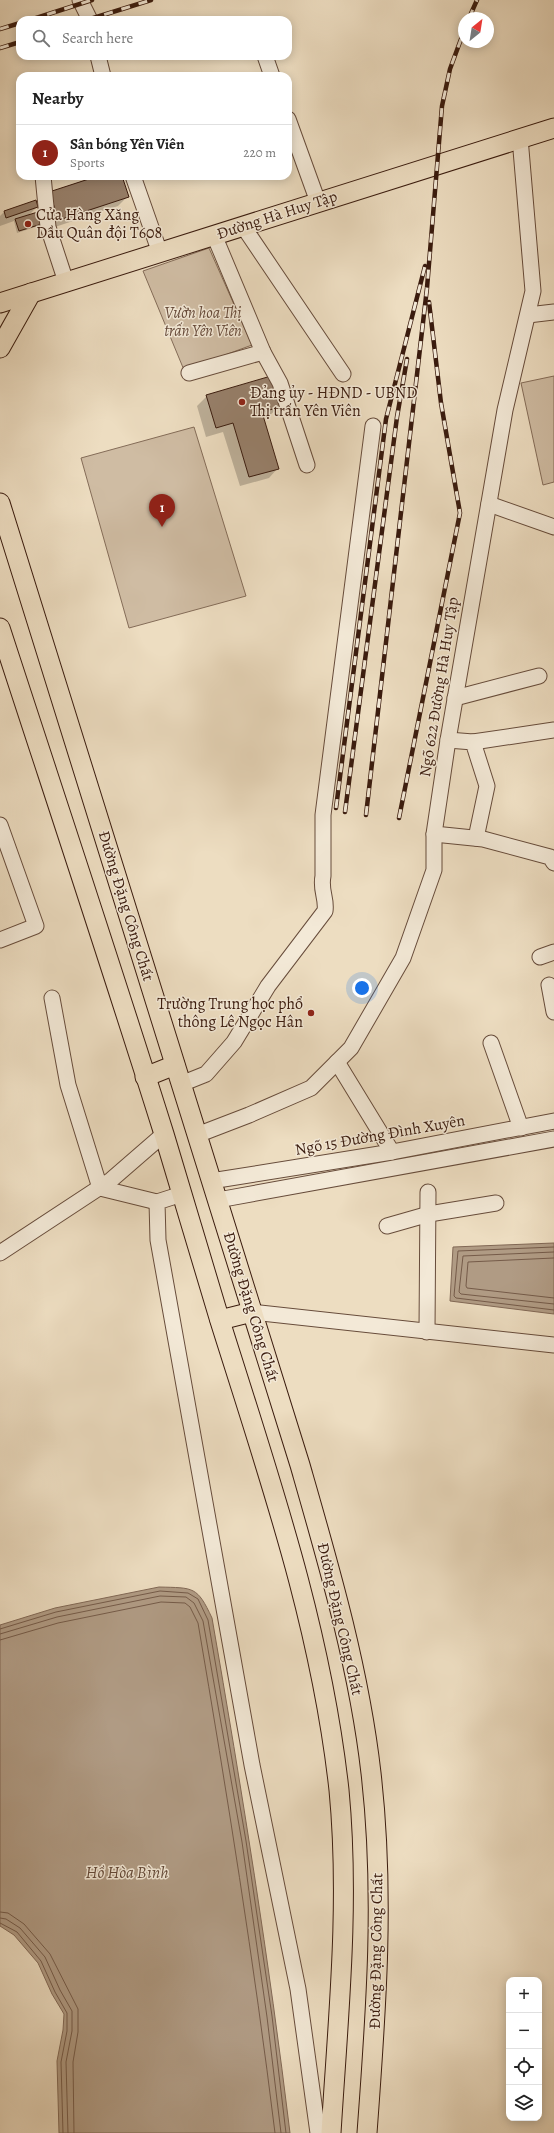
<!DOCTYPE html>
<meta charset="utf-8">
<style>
:root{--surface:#fff;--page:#f6f6f6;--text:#222;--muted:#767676;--line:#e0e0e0;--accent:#8f2418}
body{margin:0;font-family:Alegreya,serif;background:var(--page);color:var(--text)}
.controls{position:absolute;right:12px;bottom:12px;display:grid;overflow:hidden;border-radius:8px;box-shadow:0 2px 10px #0003}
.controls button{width:36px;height:36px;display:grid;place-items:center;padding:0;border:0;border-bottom:1px solid var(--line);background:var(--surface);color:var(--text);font:20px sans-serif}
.compass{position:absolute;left:458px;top:12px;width:36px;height:36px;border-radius:50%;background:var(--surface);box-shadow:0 2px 10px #0003;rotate:30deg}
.you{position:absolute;left:362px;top:988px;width:14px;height:14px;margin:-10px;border:3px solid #fff;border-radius:50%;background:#1a73e8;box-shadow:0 0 0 6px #1a73e833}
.badge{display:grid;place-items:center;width:26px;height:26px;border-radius:50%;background:var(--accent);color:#fff;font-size:13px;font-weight:700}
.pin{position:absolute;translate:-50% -33px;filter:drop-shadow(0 1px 2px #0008)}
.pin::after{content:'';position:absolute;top:21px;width:14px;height:12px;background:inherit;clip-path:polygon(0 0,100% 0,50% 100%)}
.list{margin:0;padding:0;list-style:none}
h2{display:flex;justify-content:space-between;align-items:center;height:52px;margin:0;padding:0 16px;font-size:17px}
h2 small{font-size:13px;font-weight:400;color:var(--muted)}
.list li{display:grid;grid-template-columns:26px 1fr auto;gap:12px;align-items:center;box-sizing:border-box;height:56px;padding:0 16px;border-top:1px solid var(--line)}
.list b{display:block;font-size:15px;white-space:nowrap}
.list p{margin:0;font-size:13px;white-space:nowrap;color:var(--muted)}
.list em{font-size:13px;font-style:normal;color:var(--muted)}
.icon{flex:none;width:22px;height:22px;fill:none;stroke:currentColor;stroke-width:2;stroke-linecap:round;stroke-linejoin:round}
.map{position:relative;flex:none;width:554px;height:2133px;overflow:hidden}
.search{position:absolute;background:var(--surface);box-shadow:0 2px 10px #0003;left:16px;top:16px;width:276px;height:44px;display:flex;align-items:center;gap:10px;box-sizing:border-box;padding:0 14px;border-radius:12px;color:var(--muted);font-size:15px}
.panel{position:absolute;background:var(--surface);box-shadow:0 2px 10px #0003;left:16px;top:72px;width:276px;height:108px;border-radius:12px}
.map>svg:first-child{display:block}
.green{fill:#cfbca3;stroke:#846c58}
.water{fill:#b09b84;stroke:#816855}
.shadow{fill:#0003}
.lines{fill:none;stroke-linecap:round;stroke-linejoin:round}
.shore{stroke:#755b49;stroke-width:1}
.building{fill:#97806b;stroke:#3a1b0e}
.minor-casing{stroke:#674c3b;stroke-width:17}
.major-casing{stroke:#3a1b0e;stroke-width:21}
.minor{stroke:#f3e9d7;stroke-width:15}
.major{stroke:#edddc1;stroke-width:19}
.rail-casing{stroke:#3a1b0e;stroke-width:4.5}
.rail{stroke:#f3e9d7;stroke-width:3;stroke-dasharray:9;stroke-linecap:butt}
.poi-dot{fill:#8f2418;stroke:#f3e9d7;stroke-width:1.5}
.labels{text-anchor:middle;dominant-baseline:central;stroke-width:3;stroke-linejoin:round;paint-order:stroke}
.poi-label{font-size:16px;fill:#3a1b0e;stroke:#f3e9d7;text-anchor:start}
.street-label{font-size:16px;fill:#3a1b0e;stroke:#f3e9d7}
.park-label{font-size:16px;font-style:italic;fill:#674b3b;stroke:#f3e9d7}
.water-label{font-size:17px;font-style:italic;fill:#634837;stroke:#f3e9d7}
</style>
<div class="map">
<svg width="554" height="2133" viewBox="0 0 554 2133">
<rect width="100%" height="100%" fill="#edddc1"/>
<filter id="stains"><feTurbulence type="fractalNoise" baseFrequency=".005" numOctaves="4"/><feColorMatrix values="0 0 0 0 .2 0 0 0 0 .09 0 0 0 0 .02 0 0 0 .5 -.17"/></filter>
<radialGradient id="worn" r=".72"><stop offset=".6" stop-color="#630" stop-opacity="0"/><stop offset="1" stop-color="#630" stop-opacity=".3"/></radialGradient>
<g class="green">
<path d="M 209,248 L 252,345 L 184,370 L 143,271 Z"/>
<path d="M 554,376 L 554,482 L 543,485 L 521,383 Z"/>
<path d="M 194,427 L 246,596 L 129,628 L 81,458 Z"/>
</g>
<g class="water">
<path d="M 554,1243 L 554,1314 L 450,1301 L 453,1247 Z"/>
<path d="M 159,1587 C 194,1588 197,1586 212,1618 C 242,1790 269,1960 290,2133 L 59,2133 L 57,2061 L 63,2030 L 64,2014 L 52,1994 L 38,1963 L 14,1935 L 0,1926 L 0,1625 L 55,1608 Z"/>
</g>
<g class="shadow">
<path d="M 101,176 L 121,176 L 128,196 L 118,206 L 49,229 L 40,203 Z"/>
<path d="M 36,202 L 37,207 L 29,215 L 41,225 L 17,233 L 14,221 L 0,226 L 0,216 L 4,212 Z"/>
<path d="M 207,396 L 279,407 L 269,416 L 263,418 L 278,468 L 269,478 L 240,486 L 223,432 L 206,437 L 197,406 Z"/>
</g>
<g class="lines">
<g class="shore">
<path d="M 554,1247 L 458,1251 L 454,1296 L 456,1298 L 554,1310"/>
<path d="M 554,1252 L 463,1256 L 459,1292 L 461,1294 L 554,1304"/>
<path d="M 554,1258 L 468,1262 L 466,1286 L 467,1288 L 554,1298"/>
<path d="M 0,1629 L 56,1612 L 160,1591 L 188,1593 L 198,1599 L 208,1620 L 246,1841 L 272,2016 L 286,2133"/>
<path d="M 0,1634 L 57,1617 L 160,1596 L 186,1597 L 194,1603 L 203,1621 L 242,1842 L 267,2017 L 281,2133"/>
<path d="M 0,1640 L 58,1623 L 161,1602 L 185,1603 L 190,1607 L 198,1623 C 227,1793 254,1962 275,2133"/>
<path d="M 0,1912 L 8,1913 L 24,1924 L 50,1954 L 78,2009 L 78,2032 L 73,2062 L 74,2133"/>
<path d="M 0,1918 L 6,1919 L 20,1928 L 45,1957 L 60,1990 L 72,2011 L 72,2031 L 66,2062 L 68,2133"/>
<path d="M 0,1923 L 17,1932 L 41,1961 L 55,1992 L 67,2013 L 67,2031 L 61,2062 L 63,2133"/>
</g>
</g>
<g class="building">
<path d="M 98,176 L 122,176 L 129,197 L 59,220 L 49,192 Z"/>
<path d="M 36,200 L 38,207 L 6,218 L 4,211 Z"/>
<path d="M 41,211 L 45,223 L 19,231 L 15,219 Z"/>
<path d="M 271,376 L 280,407 L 262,412 L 279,469 L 249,477 L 233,423 L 216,428 L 206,395 Z"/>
</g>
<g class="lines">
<g class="minor-casing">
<g id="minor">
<path d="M 80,0 L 90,20"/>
<path d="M 98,56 L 103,76"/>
<path d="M 265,56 L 272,76"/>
<path d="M 288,119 L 318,202"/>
<path d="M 43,176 L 48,227 L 66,282"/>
<path d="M 133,176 L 160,253"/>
<path d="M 243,226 L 343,374"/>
<path d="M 214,235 L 263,352 L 280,383 L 307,465"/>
<path d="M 528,315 L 554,312"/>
<path d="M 189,373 L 263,352"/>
<path d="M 489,504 L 554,527"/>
<path d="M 455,698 L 539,676"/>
<path d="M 448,740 L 473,742 L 487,786 L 476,838"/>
<path d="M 473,742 L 554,730"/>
<path d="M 0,825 L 36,926 L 0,940"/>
<path d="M 434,834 L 483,839 L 550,857 L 554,863"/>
<path d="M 540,957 L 554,952"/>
<path d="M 549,985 L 554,1012"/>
<path d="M 52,998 L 68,1085 L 100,1188 L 157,1202"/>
<path d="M 491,1043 L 521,1128"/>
<path d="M 337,1062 L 392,1152"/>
<path d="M 181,1084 L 206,1074 L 234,1042 L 268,986 L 325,911 C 327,898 320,891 323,876 L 323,815 L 373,426"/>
<path d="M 197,1135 L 249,1115 L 311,1088 L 351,1048 L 403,958 L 434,870 L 434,834 L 448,740 L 505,410 L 533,291 L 520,138"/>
<path d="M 211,1181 L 392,1152 L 554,1121"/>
<path d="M 182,1194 L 157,1202 L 158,1240 L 252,1765 L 298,1989 L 318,2133"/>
<path d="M 218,1200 L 554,1139"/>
<path d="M 387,1226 L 429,1214 L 496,1203"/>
<path d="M 0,1253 L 111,1180 L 164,1134"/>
<path d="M 252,1312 L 554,1345"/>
<path d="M 427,1332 L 428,1192"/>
</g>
</g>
<g class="major-casing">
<g id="major">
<path d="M 0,303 L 554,128"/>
<path d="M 0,348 L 31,293"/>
<path d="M 0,503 L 300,1465 C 329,1566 359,1668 371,1773 C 385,1894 376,2012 367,2133"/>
<path d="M 0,628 C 55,797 111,965 164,1134 C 183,1196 201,1259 220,1321 C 269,1477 321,1626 339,1790 C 350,1904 338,2019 331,2133"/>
<path d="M 145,1077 L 175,1065"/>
<path d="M 220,1320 L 252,1312"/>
</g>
</g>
<use href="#minor" class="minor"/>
<use href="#major" class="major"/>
<g class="rail-casing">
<g id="rail">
<path d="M 469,18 L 477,0"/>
<path d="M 30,20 L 92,0"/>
<path d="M 87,20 L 151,0"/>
<path d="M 0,29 L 20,23"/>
<path d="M 0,48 L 20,42"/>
<path d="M 336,808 L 386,419 L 425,266"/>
<path d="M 345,812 L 397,417 L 407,359"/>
<path d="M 366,815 L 427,288 L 442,106 L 450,69 L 464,31"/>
<path d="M 399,818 L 460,513 L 441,403 L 429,302"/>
</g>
</g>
<use href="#rail" class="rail"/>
</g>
<g class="poi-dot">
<circle cx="28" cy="224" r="4"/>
<circle cx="242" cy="402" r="4"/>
<circle cx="311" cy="1013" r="4"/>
</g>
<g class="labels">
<g class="poi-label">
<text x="36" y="215">Cửa Hàng Xăng<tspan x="36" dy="18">Dầu Quân đội T608</tspan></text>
<text x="250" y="393">Đảng ủy - HĐND - UBND<tspan x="250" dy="18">Thị trấn Yên Viên</tspan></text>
<text x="303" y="1004" text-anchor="end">Trường Trung học phổ<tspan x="303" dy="18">thông Lê Ngọc Hân</tspan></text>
</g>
<g class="street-label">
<text transform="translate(277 215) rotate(-18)">Đường Hà Huy Tập</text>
<text transform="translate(439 687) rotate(-81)">Ngõ 622 Đường Hà Huy Tập</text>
<text transform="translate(126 906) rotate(73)">Đường Đặng Công Chất</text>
<text transform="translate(380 1135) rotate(-10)">Ngõ 15 Đường Đình Xuyên</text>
<text transform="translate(251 1307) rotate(73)">Đường Đặng Công Chất</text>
<text transform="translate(340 1619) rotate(77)">Đường Đặng Công Chất</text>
<text transform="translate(376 1951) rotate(-89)">Đường Đặng Công Chất</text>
</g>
<g class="park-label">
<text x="203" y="313">Vườn hoa Thị<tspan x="203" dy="18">trấn Yên Viên</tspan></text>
</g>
<g class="water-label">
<text x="127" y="1872">Hồ Hòa Bình</text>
</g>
</g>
<rect width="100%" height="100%" filter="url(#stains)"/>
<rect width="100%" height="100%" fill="url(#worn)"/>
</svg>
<div class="controls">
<button>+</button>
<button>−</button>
<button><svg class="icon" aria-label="locate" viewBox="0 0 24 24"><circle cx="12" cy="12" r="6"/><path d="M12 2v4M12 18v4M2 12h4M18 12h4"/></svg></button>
<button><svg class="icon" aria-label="layers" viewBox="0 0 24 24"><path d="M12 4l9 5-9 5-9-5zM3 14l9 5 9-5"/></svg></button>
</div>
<svg class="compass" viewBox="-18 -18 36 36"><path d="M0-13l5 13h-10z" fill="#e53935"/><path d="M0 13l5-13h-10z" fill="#767676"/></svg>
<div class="you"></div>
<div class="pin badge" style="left:162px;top:527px">1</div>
<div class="search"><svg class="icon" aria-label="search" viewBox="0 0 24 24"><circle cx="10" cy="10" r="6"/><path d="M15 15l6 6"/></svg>Search here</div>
<section class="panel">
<h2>Nearby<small></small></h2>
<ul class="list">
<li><span class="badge">1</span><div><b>Sân bóng Yên Viên</b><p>Sports</p></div><em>220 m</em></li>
</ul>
</section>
</div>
